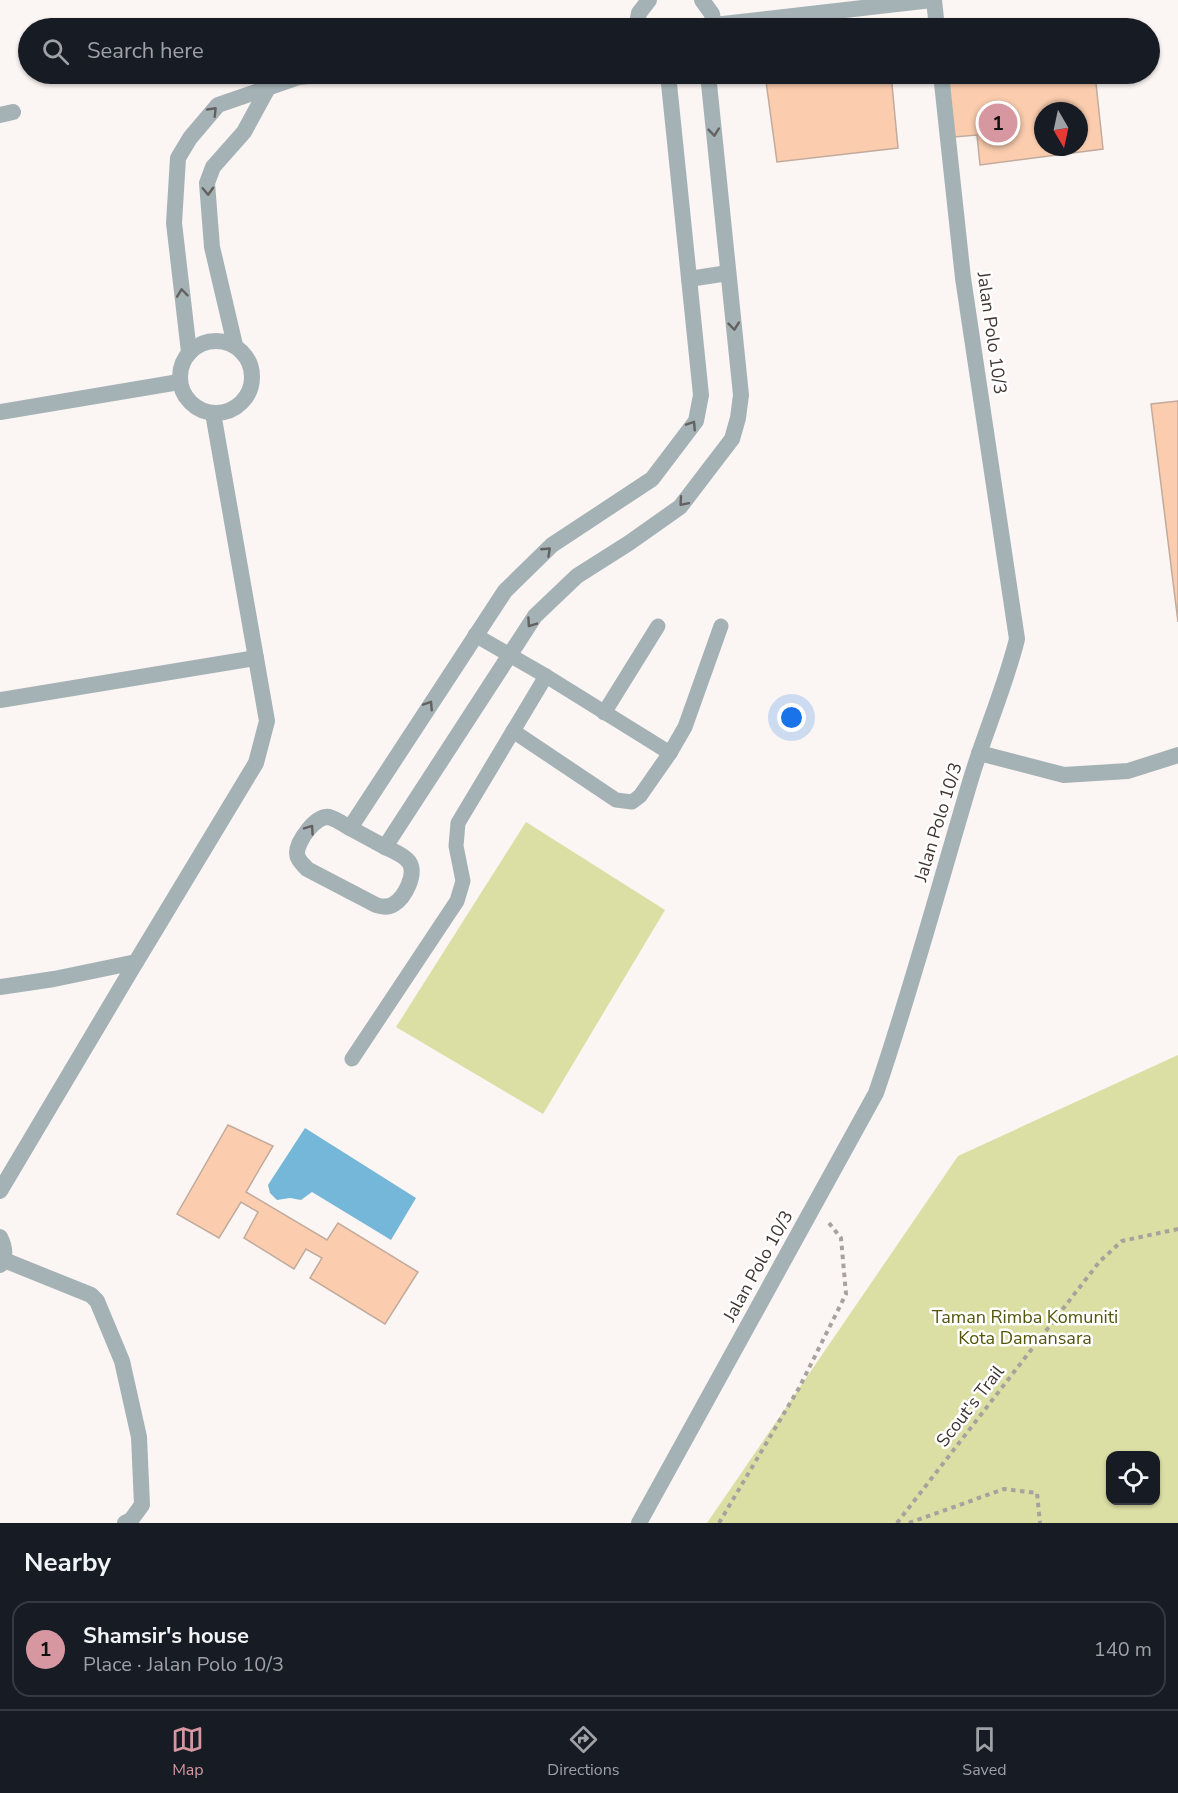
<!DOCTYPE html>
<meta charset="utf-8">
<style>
:root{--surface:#171b24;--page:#242831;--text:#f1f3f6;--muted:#9ea1a6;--line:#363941;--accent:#d797a0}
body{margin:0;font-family:"Nunito Sans",sans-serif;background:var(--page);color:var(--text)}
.controls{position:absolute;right:18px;bottom:18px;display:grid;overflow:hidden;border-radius:12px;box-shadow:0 2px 4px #0004}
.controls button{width:54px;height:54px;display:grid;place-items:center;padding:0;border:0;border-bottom:2px solid var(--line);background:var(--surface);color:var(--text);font:30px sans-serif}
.compass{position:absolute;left:1034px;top:102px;width:54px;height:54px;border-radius:50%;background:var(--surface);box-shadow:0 2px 4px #0004;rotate:171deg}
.you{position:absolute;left:792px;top:718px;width:21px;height:21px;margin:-15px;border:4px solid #fff;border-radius:50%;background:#1a73e8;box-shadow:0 0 0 9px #1a73e833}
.badge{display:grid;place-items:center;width:39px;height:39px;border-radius:50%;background:var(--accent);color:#111;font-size:20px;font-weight:700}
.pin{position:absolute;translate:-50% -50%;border:3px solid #fff;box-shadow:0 2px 6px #0006}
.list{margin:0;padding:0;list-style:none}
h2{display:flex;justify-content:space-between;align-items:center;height:78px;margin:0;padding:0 24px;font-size:26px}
h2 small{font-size:20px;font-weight:400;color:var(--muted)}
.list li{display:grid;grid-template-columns:39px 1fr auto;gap:18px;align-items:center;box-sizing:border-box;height:96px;margin:0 12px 12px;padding:0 12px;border:2px solid var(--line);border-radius:18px}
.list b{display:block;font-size:22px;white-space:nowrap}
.list p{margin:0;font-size:20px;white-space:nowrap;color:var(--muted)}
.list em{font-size:20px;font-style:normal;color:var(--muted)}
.icon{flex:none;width:33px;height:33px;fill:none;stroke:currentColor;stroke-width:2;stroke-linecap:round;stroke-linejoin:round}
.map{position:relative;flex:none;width:1178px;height:1523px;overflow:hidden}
.search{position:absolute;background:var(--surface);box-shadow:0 2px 4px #0004;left:18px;right:18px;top:18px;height:66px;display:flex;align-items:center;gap:15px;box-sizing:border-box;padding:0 21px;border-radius:33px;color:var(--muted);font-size:22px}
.sheet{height:186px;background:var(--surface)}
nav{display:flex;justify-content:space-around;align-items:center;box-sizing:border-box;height:84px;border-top:2px solid var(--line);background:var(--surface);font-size:16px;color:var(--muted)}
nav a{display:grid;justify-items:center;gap:3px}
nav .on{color:var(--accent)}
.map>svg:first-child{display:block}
.green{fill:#dbdfa4;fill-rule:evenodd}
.water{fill:#75b7d9}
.building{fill:#fbcdae;stroke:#c2ab9c;stroke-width:1.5;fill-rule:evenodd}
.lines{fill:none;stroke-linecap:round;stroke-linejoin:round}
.path{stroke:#a9a19e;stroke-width:4;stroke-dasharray:4.5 4.5;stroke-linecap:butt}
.service{stroke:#a5b2b5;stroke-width:15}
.minor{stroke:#a5b2b5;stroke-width:16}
.oneway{stroke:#63615f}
.labels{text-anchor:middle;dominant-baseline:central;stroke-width:5;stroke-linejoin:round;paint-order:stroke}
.street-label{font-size:18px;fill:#403531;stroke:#fff}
.park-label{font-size:18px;fill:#54560c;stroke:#fff}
</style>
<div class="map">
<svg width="1178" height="1523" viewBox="0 0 1178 1523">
<rect width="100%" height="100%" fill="#fbf5f3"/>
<g class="green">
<path d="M 526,822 L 665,910 L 543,1114 L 396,1027 Z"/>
<path d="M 1178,1055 L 1178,1523 L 707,1523 L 958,1156 ZM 1110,1456 L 1156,1456 L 1156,1500 L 1110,1500 Z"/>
</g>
<path class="water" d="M 305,1128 L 416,1198 L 391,1240 L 312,1192 L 301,1200 L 290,1198 L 277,1200 L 270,1193 L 268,1185 Z"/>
<g class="building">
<path d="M 765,74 L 891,74 L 898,148 L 777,162 Z"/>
<path d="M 947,74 L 1095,74 L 1103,149 L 980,165 L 977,135 L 954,137 ZM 1043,111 L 1079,111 L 1079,147 L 1043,147 Z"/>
<path d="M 1178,401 L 1178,622 L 1151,404 Z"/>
<path d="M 228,1125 L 273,1146 L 246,1192 L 327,1240 L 338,1223 L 418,1272 L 385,1324 L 310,1278 L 322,1258 L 306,1249 L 294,1269 L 244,1238 L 258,1212 L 241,1202 L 219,1238 L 177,1214 Z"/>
</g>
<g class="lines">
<g class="path">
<path d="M 719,1523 L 799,1388 L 846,1294 L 841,1238 L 829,1223"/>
<path d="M 897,1523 L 1100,1261 L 1122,1241 L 1178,1229"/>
<path d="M 909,1523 L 1004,1489 L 1037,1493 L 1040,1523"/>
</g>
<g class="service">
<path d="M 475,635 L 546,676 L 670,753"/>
<path d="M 604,713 L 658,626"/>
<path d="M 513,731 L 616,800 L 632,802 L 640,796 L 670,753 L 685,727 L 721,626"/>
<path d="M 352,1059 L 457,901 L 463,881 L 456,846 L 458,823 L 546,676"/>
</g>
<g class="minor">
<path d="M 702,0 L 712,14 L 714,28"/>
<path d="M 934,0 L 937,28"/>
<path d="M 714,25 L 932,0"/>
<path d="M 636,28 L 639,13 L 649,0"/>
<path d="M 668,74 L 701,395 L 696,421 L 652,479 L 552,545 L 505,591 L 350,828 C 343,824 336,819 329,817 C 316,815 297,841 297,853 C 297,860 303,864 307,869 L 376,905 C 382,907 388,908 394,904 C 405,897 417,874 409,862 C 404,855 393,851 385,847 L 535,616 L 577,576 L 629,543 L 680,507 L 732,439 L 738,418 L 741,395 L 708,74"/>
<path d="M 0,115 L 13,112"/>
<path d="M 689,279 L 728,273"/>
<circle cx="216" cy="377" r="36"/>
<path d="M 235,345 L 212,247 L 207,183 L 213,167 L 244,132 L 268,88"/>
<path d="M 189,352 L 174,223 L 178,158 L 190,138 L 218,105 L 299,77 L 327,74"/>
<path d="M 0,412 L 179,382"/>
<path d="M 0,700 L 256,658"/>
<path d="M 979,753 L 1064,775 L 1128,771 L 1178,755"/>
<path d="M 350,828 L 385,847"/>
<path d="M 0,987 L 54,979 L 136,962 L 256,763 L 267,721 L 213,413"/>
<path d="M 0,1191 L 136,962"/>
<path d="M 0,1237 C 5,1247 7,1256 0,1265"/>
<path d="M 4,1260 L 91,1295 L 97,1301 L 122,1361 L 139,1437 L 142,1505 L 131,1520 L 125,1523"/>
<path d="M 639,1523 L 876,1093 C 911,991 939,886 970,782 C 984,734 1005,688 1017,639 L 963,278 L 941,74"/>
</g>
</g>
<defs><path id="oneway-chevron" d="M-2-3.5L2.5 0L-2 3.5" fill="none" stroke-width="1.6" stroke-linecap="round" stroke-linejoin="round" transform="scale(1.5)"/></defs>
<g class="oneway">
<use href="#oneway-chevron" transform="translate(213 111) rotate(-46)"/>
<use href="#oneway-chevron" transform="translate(714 132) rotate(84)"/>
<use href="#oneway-chevron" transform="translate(208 191) rotate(88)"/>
<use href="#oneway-chevron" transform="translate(182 293) rotate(-97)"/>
<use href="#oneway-chevron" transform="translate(734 326) rotate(84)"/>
<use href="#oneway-chevron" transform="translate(692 425) rotate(-57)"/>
<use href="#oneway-chevron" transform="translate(683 502) rotate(131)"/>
<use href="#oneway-chevron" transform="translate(547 551) rotate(-43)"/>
<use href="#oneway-chevron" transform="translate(531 623) rotate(125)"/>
<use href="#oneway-chevron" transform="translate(429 705) rotate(-57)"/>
<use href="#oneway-chevron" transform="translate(310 829) rotate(-55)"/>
</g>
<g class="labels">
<g class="street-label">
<text transform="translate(992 333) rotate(82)">Jalan Polo 10/3</text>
<text transform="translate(938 822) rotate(-73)">Jalan Polo 10/3</text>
<text transform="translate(758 1266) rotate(-61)">Jalan Polo 10/3</text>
<text transform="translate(970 1406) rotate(-52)">Scout's Trail</text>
</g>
<g class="park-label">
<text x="1025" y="1317">Taman Rimba Komuniti<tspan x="1025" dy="21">Kota Damansara</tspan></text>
</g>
</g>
</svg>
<div class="controls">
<button><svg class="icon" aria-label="locate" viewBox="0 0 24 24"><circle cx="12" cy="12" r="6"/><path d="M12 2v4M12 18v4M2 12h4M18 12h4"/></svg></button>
</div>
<svg class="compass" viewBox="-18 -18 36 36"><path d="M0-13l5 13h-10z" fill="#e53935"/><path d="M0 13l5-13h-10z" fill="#9ea1a6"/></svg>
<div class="you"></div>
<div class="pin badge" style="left:998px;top:123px">1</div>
<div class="search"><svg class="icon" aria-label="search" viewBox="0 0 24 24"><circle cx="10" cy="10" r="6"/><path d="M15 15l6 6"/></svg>Search here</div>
</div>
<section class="sheet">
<h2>Nearby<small></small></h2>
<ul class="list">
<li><span class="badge">1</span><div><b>Shamsir's house</b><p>Place · Jalan Polo 10/3</p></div><em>140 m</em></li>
</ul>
</section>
<nav>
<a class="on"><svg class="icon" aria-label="map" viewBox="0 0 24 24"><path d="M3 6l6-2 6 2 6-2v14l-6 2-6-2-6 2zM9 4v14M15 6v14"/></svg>Map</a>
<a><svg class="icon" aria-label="directions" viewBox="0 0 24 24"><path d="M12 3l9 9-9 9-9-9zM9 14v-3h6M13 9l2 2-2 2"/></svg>Directions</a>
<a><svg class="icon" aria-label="saved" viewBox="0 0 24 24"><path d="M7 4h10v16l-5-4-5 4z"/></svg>Saved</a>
</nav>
